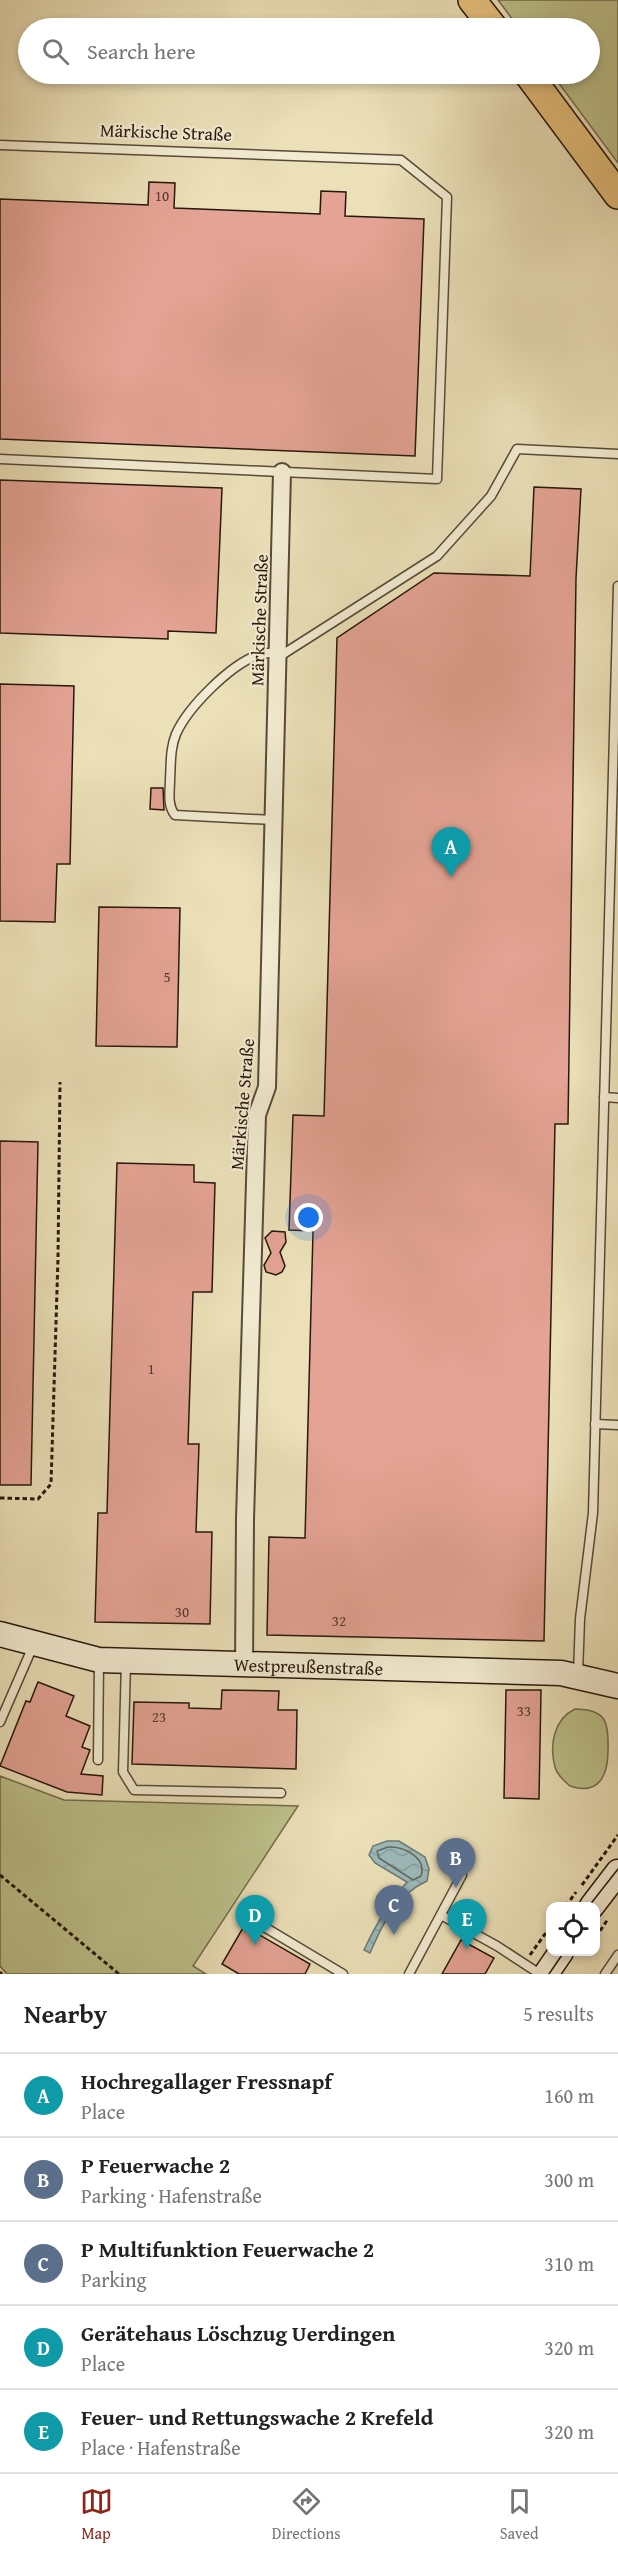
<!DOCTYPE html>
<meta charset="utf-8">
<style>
:root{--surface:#fff;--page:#f6f6f6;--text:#222;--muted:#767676;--line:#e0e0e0;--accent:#8f2418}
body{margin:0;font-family:"Gentium Book Plus",serif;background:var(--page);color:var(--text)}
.controls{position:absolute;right:18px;bottom:18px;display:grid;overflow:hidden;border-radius:12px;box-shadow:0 3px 9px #0003}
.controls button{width:54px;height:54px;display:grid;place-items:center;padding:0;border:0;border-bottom:2px solid var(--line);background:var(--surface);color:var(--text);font:30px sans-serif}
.you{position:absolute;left:309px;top:1218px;width:21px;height:21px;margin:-15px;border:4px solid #fff;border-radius:50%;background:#1a73e8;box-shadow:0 0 0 9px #1a73e833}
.badge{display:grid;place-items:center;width:39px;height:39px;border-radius:50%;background:var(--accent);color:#fff;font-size:20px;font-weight:700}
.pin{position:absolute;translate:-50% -50px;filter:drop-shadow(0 2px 3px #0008)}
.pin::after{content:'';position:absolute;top:32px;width:21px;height:18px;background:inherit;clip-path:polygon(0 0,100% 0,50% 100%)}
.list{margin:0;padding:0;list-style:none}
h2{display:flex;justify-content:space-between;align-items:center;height:78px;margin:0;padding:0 24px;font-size:26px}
h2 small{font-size:20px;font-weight:400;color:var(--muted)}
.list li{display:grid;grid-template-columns:39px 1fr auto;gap:18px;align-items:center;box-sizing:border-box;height:84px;padding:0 24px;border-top:2px solid var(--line)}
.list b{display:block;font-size:22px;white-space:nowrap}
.list p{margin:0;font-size:20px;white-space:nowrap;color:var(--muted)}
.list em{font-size:20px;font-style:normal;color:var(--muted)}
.icon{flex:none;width:33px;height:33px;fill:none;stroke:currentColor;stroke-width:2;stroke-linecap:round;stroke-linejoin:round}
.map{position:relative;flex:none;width:618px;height:1974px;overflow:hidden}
.search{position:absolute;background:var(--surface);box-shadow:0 3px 9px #0003;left:18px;right:18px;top:18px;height:66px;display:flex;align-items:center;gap:15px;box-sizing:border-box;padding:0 21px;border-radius:33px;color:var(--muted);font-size:22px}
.sheet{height:498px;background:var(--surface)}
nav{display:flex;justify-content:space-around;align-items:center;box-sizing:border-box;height:84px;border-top:2px solid var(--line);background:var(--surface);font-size:16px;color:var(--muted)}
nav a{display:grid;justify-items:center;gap:3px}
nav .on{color:var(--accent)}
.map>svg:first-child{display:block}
.green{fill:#bdc18b;stroke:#726c4c;stroke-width:1.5}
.water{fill:url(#water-waves);stroke:#6d7974;stroke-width:1.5}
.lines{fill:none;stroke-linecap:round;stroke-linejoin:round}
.shore{stroke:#626963;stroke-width:1.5}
.building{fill:#e4a394;stroke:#27180d;stroke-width:1.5}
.lane-casing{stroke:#584a38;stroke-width:11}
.street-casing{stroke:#584a38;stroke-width:20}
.secondary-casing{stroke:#27180d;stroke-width:27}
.primary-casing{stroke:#27180d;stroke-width:30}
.path{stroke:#27180d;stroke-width:3;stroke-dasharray:4.5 3;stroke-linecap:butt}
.lane{stroke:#f2ebd1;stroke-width:8}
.street{stroke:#f2ebd1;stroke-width:16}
.secondary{stroke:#f2ebd1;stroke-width:24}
.primary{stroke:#e6c07c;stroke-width:27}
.tram{stroke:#27180d;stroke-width:1.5}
.labels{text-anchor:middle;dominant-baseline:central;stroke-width:4.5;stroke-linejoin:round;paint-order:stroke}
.number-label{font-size:15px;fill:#563b2f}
.street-label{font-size:18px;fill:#27180d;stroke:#f2ebd1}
</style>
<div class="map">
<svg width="618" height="1974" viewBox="0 0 618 1974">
<defs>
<pattern id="water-waves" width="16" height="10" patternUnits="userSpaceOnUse" patternTransform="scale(1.5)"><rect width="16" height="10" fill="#9cbab9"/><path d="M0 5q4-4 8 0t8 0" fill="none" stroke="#869f9e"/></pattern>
</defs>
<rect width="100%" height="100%" fill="#ebe0b8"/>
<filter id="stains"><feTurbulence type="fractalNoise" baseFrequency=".00333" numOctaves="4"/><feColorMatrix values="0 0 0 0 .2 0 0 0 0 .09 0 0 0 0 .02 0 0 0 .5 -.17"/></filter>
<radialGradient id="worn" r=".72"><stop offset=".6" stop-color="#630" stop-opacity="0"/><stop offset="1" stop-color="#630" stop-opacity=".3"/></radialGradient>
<g class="green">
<path d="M 498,0 L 618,0 L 618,163 L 552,74 L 590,74 L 590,28 L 519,28 Z"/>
<path d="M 575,1709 C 607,1709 609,1723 608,1751 C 608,1775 599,1796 570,1786 C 564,1781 557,1775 555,1767 C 549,1745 554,1719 575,1709 Z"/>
<path d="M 0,1776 L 64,1800 L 298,1806 L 193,1966 L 206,1974 L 7,1974 L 0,1966 Z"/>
</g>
<path class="water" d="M 387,1841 L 399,1841 L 425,1857 L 429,1869 L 427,1881 C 396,1895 383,1923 370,1953 L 364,1950 C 376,1924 388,1903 407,1882 L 375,1863 L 369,1855 L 373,1846 Z"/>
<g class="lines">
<path class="shore" d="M 388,1847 C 404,1846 427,1858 421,1876 L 413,1880 L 379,1858 L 377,1851 Z"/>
</g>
<g class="building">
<path d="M 149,182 L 175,183 L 174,208 L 320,214 L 321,191 L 346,192 L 345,216 L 424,219 L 415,456 L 0,439 L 0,199 L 148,205 Z"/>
<path d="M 0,480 L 222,488 L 216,633 L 168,631 L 168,639 L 0,633 Z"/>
<path d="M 534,487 L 581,489 L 576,578 L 568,1124 L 555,1124 L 544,1641 L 267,1635 L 269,1537 L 305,1538 L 313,1231 L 289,1230 L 293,1115 L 324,1116 L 337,638 L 434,573 L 530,576 Z"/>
<path d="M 0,684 L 74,686 L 70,864 L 57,864 L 55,922 L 0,921 Z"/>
<path d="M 151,788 L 163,788 L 164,810 L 150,809 Z"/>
<path d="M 99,907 L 180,908 L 177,1047 L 96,1046 Z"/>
<path d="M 0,1141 L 38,1142 L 31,1485 L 0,1485 Z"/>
<path d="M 117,1163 L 194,1165 L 194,1182 L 215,1183 L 212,1292 L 193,1292 L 188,1444 L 199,1444 L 196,1532 L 212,1532 L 210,1624 L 95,1622 L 98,1513 L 107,1513 Z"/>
<path d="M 272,1231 L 285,1232 L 286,1242 L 280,1252 L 285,1266 L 282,1272 L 276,1275 L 266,1272 L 264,1265 L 271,1253 L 265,1238 Z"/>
<path d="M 38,1682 L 74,1696 L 66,1716 L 90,1726 L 82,1747 L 90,1750 L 81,1774 L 103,1776 L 102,1795 L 67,1792 L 0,1766 L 26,1701 L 30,1702 Z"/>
<path d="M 222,1690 L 279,1691 L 278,1710 L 297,1710 L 296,1769 L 132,1764 L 134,1702 L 189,1703 L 189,1708 L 221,1709 Z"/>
<path d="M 506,1690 L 541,1690 L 539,1799 L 504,1798 Z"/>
<path d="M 244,1926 L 310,1964 L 305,1974 L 239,1974 L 222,1964 Z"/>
<path d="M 461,1940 L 494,1958 L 485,1974 L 442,1974 Z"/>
</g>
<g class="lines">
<g class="lane-casing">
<g id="lane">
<path d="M 0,145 L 401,160 L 447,197 L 437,479 L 0,459"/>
<path d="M 277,658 L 437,556 L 491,496 L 517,449 L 618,454"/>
<path d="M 273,820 L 175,815 C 167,805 170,792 170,780 C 171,764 170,748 176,734 C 188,707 230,665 258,655 C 264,653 271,653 277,652"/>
<path d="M 604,1097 L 618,1098"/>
<path d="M 595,1424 L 618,1425"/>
<path d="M 126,1662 L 123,1772 L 134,1790 L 281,1793"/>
<path d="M 578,1674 L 580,1619 L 593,1513 L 618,586"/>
<path d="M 0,1722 L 33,1646"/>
<path d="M 98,1760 L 99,1660"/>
<path d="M 441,1915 L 497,1946 L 540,1974"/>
<path d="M 256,1922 L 343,1974"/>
<path d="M 409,1974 L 462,1875"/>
<path d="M 605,1974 L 618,1955"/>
</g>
</g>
<g class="street-casing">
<path id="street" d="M 244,1666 L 245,1519 L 257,1115 L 267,1087 L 282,472"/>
</g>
<g class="secondary-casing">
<g id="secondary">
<path id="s1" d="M 0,1634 L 99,1660 L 561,1673 L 618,1686"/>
<path d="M 592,1906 L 618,1872"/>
<path d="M 546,1974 L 561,1952"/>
</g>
</g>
<g class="primary-casing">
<g id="primary">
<path d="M 472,0 L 494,28"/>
<path d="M 528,74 L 618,195"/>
</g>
</g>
<g class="path">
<path d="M 0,1498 L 38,1499 L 51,1484 L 58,1258 L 60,1082"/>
<path d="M 0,1875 L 119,1974"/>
<path d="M 582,1885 L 618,1835"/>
<path d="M 566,1906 L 576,1892"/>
<path d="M 596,1937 L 608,1919"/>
<path d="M 530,1955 L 550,1927"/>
<path d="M 0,1972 L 2,1974"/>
</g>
<use href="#lane" class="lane"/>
<use href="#street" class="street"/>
<use href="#secondary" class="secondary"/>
<use href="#primary" class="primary"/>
<g class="tram">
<path d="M 589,1906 L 618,1869"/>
<path d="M 549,1974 L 564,1952"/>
</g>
</g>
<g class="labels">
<g class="number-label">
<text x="162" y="195">10</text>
<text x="167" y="976">5</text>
<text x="151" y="1368">1</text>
<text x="182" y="1611">30</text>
<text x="339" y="1620">32</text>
<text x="524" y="1710">33</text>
<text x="159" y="1716">23</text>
</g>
<g class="street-label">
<text transform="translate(166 132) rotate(2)">Märkische Straße</text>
<text transform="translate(259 620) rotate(-88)">Märkische Straße</text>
<text transform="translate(242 1104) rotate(-85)">Märkische Straße</text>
<text stroke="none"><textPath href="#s1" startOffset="312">Westpreußenstraße</textPath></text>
</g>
</g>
<rect width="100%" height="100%" filter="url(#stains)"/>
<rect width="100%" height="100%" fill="url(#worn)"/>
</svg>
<div class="controls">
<button><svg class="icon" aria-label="locate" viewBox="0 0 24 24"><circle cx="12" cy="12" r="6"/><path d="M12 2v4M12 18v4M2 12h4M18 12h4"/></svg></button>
</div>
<div class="you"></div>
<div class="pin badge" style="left:451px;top:877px;background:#0f9aa8">A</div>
<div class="pin badge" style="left:456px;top:1888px;background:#5c6f8a">B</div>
<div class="pin badge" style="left:394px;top:1935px;background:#5c6f8a">C</div>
<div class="pin badge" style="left:255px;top:1945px;background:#0f9aa8">D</div>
<div class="pin badge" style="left:467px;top:1949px;background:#0f9aa8">E</div>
<div class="search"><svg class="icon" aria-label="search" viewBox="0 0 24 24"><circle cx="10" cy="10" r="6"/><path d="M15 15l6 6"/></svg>Search here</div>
</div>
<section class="sheet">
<h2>Nearby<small>5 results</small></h2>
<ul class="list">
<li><span class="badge" style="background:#0f9aa8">A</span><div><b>Hochregallager Fressnapf</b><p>Place</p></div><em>160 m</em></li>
<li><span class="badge" style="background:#5c6f8a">B</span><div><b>P Feuerwache 2</b><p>Parking · Hafenstraße</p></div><em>300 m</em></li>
<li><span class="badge" style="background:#5c6f8a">C</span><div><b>P Multifunktion Feuerwache 2</b><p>Parking</p></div><em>310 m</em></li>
<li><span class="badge" style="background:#0f9aa8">D</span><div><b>Gerätehaus Löschzug Uerdingen</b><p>Place</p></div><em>320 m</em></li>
<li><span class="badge" style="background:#0f9aa8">E</span><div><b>Feuer- und Rettungswache 2 Krefeld</b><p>Place · Hafenstraße</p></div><em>320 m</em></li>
</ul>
</section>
<nav>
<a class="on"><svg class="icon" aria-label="map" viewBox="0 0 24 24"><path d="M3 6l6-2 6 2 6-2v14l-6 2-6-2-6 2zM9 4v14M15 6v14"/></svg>Map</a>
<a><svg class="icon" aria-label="directions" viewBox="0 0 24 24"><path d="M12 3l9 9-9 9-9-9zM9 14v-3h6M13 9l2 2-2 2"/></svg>Directions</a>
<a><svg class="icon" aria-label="saved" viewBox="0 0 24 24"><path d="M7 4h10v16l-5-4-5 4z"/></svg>Saved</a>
</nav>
